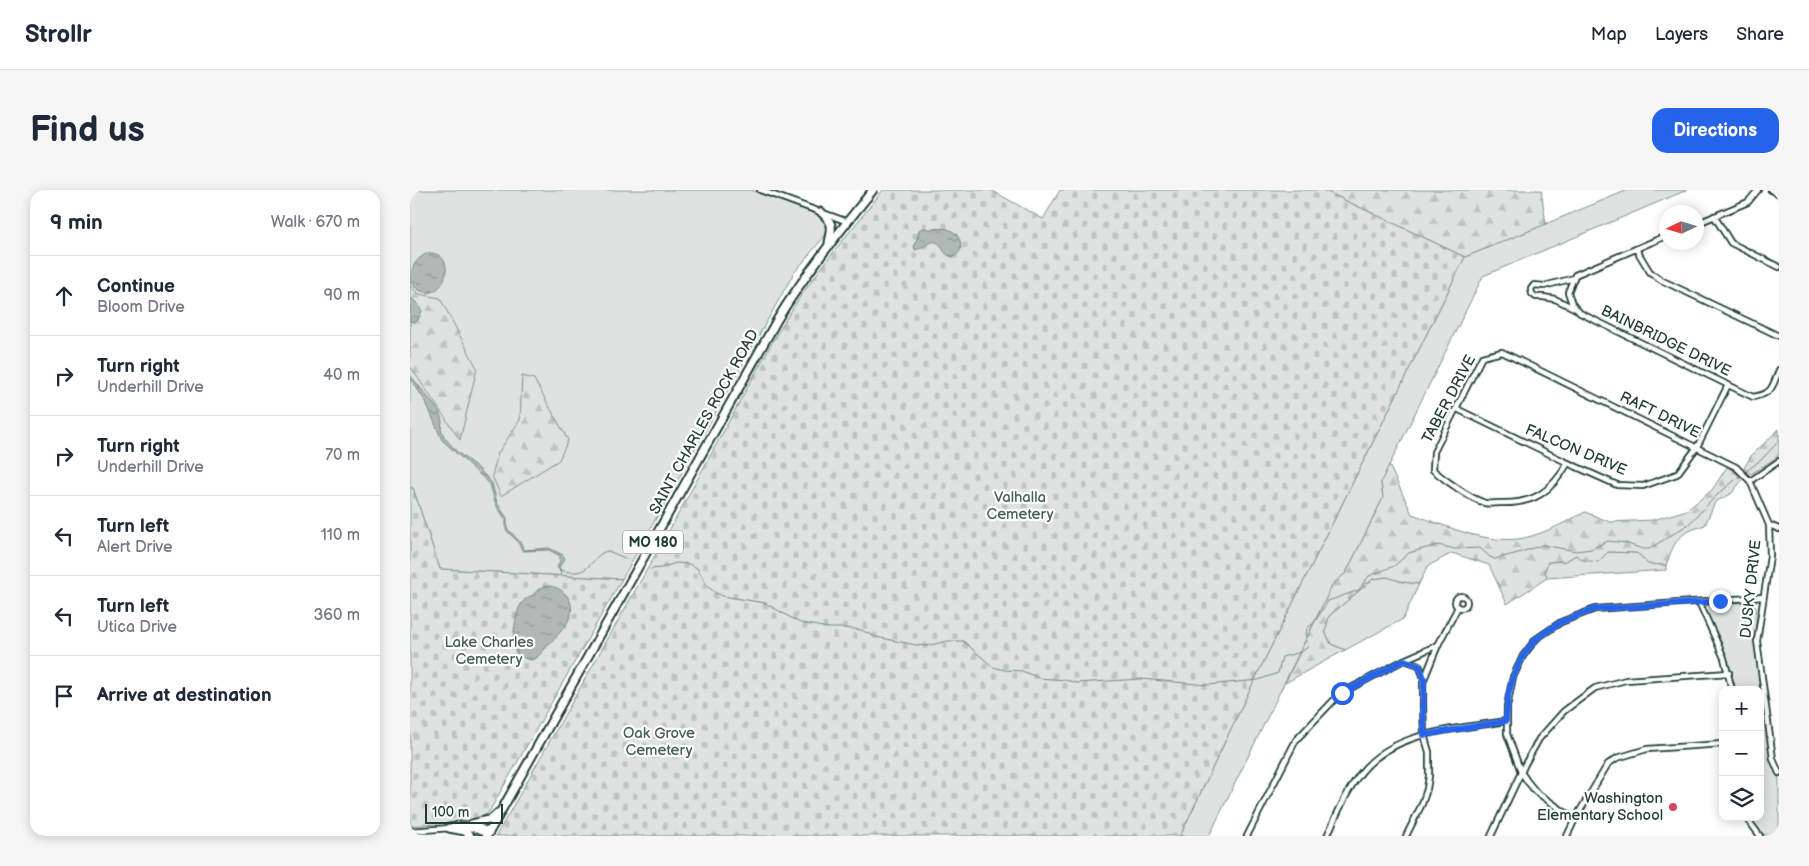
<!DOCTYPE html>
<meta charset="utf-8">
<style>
:root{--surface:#fff;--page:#f6f6f7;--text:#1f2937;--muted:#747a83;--line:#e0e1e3;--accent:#2563eb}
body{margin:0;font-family:"Balsamiq Sans",sans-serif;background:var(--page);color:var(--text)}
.controls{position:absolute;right:15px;bottom:15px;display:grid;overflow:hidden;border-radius:10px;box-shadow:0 2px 12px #0003}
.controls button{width:45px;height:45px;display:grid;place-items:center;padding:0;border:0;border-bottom:1px solid var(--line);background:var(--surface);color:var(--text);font:25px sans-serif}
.compass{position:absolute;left:1249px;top:15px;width:45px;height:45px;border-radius:50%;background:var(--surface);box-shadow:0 2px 12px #0003;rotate:266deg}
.scale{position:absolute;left:15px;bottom:12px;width:78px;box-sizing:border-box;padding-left:5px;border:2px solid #1f3d34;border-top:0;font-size:14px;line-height:18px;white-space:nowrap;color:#1f3d34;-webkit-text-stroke:4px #fff;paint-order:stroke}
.stop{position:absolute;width:15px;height:15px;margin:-11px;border:4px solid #2563eb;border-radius:50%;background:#fff}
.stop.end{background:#2563eb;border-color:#fff;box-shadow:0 1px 5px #0008}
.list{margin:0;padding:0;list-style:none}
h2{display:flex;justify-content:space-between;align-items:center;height:65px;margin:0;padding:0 20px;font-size:21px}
h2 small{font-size:16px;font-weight:400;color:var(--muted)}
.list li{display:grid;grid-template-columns:32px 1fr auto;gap:15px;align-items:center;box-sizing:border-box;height:80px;padding:0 20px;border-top:1px solid var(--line)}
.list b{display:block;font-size:19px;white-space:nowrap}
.list p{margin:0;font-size:16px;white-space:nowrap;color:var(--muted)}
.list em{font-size:16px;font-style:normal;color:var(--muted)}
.icon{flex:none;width:28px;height:28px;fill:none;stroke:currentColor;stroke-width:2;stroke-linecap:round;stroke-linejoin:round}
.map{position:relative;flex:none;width:1369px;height:646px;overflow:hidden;border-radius:15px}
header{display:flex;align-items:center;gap:30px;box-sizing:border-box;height:70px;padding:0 25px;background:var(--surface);border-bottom:1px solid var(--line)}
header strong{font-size:24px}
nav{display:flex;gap:28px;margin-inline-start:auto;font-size:18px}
.intro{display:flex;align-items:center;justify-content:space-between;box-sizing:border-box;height:120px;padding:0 30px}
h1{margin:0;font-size:35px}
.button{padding:12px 22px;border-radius:15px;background:var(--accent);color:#fff;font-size:18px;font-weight:700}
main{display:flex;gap:30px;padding:0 30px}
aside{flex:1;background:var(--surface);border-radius:15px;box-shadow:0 2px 12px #0003}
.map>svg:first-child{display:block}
.grass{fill:#dee3e2;stroke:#7e908b}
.forest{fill:url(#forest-firs);stroke:#7e908b}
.cemetery{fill:url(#cemetery-stones);stroke:#7e908b}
.water{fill:url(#water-ripples);stroke:#758883}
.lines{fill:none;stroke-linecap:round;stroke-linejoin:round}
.stream{stroke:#758883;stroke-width:1}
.minor-casing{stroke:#1f3d34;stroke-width:8}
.primary-casing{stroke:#1f3d34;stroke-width:11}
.minor{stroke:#fff;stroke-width:4.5}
.primary{stroke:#fff;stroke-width:7}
.route{stroke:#2563eb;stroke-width:6}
.poi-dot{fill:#d1495b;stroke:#fff;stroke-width:2}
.labels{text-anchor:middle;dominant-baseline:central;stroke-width:4.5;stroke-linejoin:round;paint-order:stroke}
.shield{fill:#fff;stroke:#627771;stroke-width:1}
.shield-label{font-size:14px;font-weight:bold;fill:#1f3d34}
.street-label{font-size:15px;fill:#1f3d34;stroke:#fff}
.park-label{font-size:15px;fill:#455e57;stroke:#fff}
.poi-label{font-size:15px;fill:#1f3d34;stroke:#fff;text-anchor:end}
</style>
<header>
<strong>Strollr</strong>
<nav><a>Map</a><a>Layers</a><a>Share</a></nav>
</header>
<div class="intro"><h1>Find us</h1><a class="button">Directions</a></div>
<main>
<aside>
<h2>9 min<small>Walk · 670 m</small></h2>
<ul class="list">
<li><svg class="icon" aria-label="ahead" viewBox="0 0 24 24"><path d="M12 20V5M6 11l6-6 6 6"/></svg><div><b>Continue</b><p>Bloom Drive</p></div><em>90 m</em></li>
<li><svg class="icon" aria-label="right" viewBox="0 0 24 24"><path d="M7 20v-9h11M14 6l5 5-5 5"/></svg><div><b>Turn right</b><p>Underhill Drive</p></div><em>40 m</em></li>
<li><svg class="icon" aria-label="right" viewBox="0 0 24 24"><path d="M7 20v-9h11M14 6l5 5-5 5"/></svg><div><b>Turn right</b><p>Underhill Drive</p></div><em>70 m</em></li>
<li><svg class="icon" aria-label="left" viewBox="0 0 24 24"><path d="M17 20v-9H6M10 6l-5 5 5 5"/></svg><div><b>Turn left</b><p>Alert Drive</p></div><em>110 m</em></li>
<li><svg class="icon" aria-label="left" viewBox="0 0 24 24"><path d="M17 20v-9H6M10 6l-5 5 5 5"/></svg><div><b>Turn left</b><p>Utica Drive</p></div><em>360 m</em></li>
<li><svg class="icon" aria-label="arrive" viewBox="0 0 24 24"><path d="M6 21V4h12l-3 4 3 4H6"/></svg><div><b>Arrive at destination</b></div></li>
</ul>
</aside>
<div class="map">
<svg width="1369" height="646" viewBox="0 0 1369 646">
<defs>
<pattern id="forest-firs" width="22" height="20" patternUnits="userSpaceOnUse" patternTransform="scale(1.25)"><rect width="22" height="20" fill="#dee3e2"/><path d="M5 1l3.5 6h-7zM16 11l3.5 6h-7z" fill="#bec4c2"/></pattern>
<pattern id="cemetery-stones" width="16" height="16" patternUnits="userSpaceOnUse" patternTransform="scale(1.25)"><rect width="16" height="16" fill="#dee3e2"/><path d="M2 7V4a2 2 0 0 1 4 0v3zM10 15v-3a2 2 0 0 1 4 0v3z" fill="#bec4c2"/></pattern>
<pattern id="water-ripples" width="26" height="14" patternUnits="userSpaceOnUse" patternTransform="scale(1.25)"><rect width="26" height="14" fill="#afbab7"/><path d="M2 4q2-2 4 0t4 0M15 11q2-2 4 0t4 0" fill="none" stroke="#8e9896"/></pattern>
</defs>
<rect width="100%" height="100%" fill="#fff"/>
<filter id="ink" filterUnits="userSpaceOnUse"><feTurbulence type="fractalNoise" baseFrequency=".02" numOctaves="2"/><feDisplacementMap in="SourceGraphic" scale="10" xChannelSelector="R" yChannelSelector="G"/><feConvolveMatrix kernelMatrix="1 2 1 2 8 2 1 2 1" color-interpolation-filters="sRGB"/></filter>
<g filter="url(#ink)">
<g class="grass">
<path d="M 0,0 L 341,0 L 411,26 L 418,32 L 418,42 L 384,83 L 212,389 L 30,379 L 3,298 L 0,298 Z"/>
<path d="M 1218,0 L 1277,0 L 1073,86 L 971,292 L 973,308 L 936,383 L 923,394 L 799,646 L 770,646 L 841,497 L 1055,67 Z"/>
<path d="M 1198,362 L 1228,363 L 1238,374 L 1256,375 L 1256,380 L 1137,388 L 1135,381 L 1137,372 L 1156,371 L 1166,365 Z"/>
<path d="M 977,387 L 993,392 L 1009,394 L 993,429 L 935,460 L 921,454 L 915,442 L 919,426 L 963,389 Z"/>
<path d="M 1341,412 L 1344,413 L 1346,418 L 1346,463 L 1361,569 L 1369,589 L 1369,646 C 1350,646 1349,643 1339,627 L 1350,627 L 1350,500 L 1326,500 L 1313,455 L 1294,417 L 1298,415 Z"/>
</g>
<g class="forest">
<path d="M 913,0 L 1131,0 L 1136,34 L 1055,67 Z"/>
<path d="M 0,96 L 9,104 L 30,108 L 67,178 L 50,250 L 0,176 Z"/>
<path d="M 112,186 L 124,189 L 158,250 L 149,270 L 91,306 L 82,286 L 88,263 L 110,230 Z"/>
<path d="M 1369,239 L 1369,264 L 1367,267 L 1341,284 L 1334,278 L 1341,266 Z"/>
<path d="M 979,275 L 1002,324 C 1037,336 1076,355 1114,348 C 1136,343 1156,332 1175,322 L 1200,332 L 1243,330 L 1277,320 L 1302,300 L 1317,277 L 1324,281 L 1332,290 L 1321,304 L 1305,312 L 1295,335 C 1268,344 1266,348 1256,375 L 1238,374 L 1227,363 L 1198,362 L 1188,372 L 1173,370 L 1166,365 L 1156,371 L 1138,372 L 1135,381 L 1137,388 L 1097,414 L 1079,375 L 1042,363 L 1018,376 L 1009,394 L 993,392 L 977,387 L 963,389 L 919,426 L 915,442 L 921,454 L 935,460 L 875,493 L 923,394 L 936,383 L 973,308 L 971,292 Z"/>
</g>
<g class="cemetery">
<path d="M 473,0 L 581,0 L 633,29 L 650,0 L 913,0 L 1055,67 L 841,497 L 770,646 L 86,646 L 260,339 L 364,149 L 391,105 L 425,60 Z"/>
<path d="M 0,298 L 3,298 L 30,379 L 212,389 L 79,622 L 71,628 L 64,631 L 0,636 Z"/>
</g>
<g class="water">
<path d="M 513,38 C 522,41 531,36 540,40 C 552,45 556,63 542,67 C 534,64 535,62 531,56 C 524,45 513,59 505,60 L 504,55 L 507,49 L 509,40 Z"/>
<path d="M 18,63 C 54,62 30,126 1,93 C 0,78 5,69 18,63 Z"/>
<path d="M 0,107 L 8,114 L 12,121 L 8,130 L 4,132 L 0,131 Z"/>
<path d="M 0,185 L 29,221 L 32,231 L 31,239 L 35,248 L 47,262 L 68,278 L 82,293 L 87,313 L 97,328 L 97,338 L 111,353 L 114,360 L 139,358 L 153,365 L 155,369 L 149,377 L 152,384 L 147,377 L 150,371 L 150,366 L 139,360 L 113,361 L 107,351 L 96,340 L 96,330 L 86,315 L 80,294 L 32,250 L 16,212 L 0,188 Z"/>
<path d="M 138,396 C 146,396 152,400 157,406 C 171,425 149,443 138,455 C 134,459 129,467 124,469 C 118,472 108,465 104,460 C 99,453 103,449 104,442 C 106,428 107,409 124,405 C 127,399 131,397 138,396 Z"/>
</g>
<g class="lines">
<g class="stream">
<path d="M 1334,283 L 1352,269 L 1369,251"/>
<path d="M 241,379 L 251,378 L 266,373 L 279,374 L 287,378 L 298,397 L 306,403 L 313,406 L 355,413 L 390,433 L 419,438 L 436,438 L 451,440 L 466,447 L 506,455 L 516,456 L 538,451 L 553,451 L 583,477 L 594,480 L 612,481 L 629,488 L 655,490 L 667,493 L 731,489 L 798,495 L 848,490 L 868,483 L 872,467 L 891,462 L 898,457 L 896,446 L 897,438 L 904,433 L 918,411 L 949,400 L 959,386 L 984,376 L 999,363 L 1016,358 L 1028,355 L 1045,359 L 1070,358 L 1080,367 L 1085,369 L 1108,363 L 1132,355 L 1166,361 L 1181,359 L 1198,351 L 1215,353 L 1233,359 L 1239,359 L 1279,334 L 1306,306 L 1331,285"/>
<path d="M 150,380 C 183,390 180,364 198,361 L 219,370"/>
</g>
<g class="minor-casing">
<g id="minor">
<path d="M 350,0 L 438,32"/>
<path d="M 1361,0 L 1369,4"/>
<path d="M 1304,26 L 1321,53 L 1369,77"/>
<path d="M 1286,34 L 1338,12 L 1348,0"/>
<path d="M 1256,46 L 1165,85 L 1158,102 L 1162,114 L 1170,123 L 1343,207 C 1363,203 1362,198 1369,180"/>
<path d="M 1226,59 L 1240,82 L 1251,90 L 1369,146"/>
<path d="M 1164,88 L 1134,96 L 1124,95 L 1121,99 L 1122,104 L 1126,107 L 1133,107 L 1145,109 L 1166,119"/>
<path d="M 1047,219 L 1158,273 L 1207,295 L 1233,296 L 1267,284 L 1287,257 L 1318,195"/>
<path d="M 1158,273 C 1141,302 1124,314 1090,313 C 1085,313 1079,314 1075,313 C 1059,308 1035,290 1023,280 L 1024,262 L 1072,167 L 1092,162 L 1326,277 L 1340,291 L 1359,335 L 1369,339"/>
<path d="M 1340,291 L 1369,271"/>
<path d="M 1359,335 L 1360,366 L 1347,451 L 1363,569 L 1369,583"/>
<circle cx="1051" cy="412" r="6"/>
<path d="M 1289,412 L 1314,468 L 1322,500"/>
<path d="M 994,470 L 1009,475 L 1014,488"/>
<path d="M 1336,627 L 1350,646"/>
<path d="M 1165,629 L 1126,602 L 1117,591 L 1111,582 L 1097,544 L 1097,517 L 1103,487 L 1113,466 L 1126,449 L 1151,432 L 1185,419 L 1353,407"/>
<path d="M 40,637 C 54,631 66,636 80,641"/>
<path d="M 51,638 L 63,639 L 78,645"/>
<path d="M 0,641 L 41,638"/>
<path d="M 837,646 L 886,550 L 924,510 L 939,499 L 994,470 L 1028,455"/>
<path d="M 917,646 C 926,627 934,606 947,588 C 980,540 1044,540 1096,531"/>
<path d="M 996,646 L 1012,614 L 1017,599 L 1019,586 L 1019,562 L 1014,545 L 1013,516 L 1013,492 L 1028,455 L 1048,417"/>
<path d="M 1081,646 L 1115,574 L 1129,549 L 1154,521 L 1185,498 L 1216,490 L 1319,483"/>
<path d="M 1157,646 L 1165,629 L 1198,574 L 1207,568 L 1237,559 L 1313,554"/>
</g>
</g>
<g class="primary-casing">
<g id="primary">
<path d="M 411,22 C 423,33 423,36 419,52"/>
<path d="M 62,634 L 82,629 L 88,623"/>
<path d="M 39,638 L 55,641 L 60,646"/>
<path d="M 77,646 L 367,130 C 395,84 429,42 463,0"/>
</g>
</g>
<use href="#minor" class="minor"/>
<use href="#primary" class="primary"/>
</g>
</g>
<g class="lines" filter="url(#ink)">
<path class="route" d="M 932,503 L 994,470 L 1009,475 L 1014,488 L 1013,516 L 1014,545 L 1096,531 L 1098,506 L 1103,487 L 1113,466 L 1126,449 L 1151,432 L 1185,419 L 1310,411"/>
</g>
<circle class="poi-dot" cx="1263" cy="617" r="5"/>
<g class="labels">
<rect class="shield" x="213" y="340.5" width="60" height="23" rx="4"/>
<g class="shield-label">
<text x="243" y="352">MO 180</text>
</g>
<g class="street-label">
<text transform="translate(1256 151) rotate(26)">BAINBRIDGE DRIVE</text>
<text transform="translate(1039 209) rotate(-62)">TABER DRIVE</text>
<text transform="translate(1250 225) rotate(26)">RAFT DRIVE</text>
<text transform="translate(294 232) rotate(-61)">SAINT CHARLES ROCK ROAD</text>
<text transform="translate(1166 260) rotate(23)">FALCON DRIVE</text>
<text transform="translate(1341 399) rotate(-84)">DUSKY DRIVE</text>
</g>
<g class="park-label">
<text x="610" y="307">Valhalla<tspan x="610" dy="17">Cemetery</tspan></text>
<text x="79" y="452">Lake Charles<tspan x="79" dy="17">Cemetery</tspan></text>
<text x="249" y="543">Oak Grove<tspan x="249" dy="17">Cemetery</tspan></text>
</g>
<g class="poi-label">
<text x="1253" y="608">Washington<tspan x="1253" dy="17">Elementary School</tspan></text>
</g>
</g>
</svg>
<div class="controls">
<button>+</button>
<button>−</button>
<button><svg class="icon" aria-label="layers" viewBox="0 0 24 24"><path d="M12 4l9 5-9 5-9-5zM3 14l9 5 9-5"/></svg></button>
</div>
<svg class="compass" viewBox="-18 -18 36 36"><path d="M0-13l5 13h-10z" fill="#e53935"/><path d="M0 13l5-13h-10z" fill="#747a83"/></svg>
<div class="scale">100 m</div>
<div class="stop" style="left:932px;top:503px"></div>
<div class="stop end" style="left:1310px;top:411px"></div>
</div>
</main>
